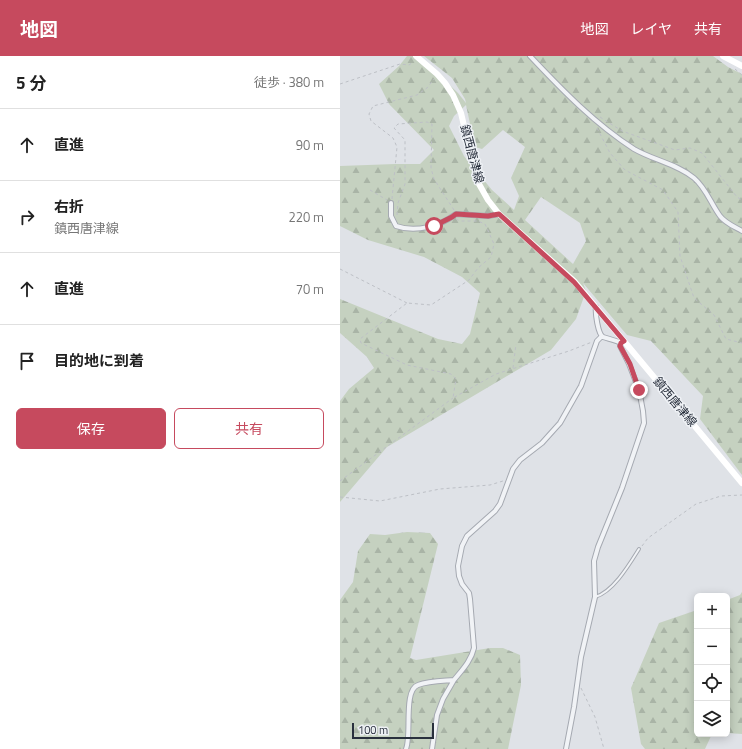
<!DOCTYPE html>
<html lang="ja">
<head>
<meta charset="utf-8">
<style>
	body { margin:0; font-family:"Titillium Web","Noto Sans JP",sans-serif; background:#f6f6f6; color:#222 }
	.controls { position:absolute; right:12px; bottom:12px; display:grid; overflow:hidden; border-radius:6px; box-shadow:0 2px 10px #0003 }
	.controls button { width:36px; height:36px; display:grid; place-items:center; padding:0; border:0; border-bottom:1px solid #e0e0e0; background:#fff; color:#222; font:20px sans-serif }
	.scale { position:absolute; left:12px; bottom:10px; width:82px; box-sizing:border-box; padding-left:4px; border:2px solid #29303d; border-top:0; font-size:11px; line-height:14px; white-space:nowrap; color:#29303d; -webkit-text-stroke:3px #eef1f5; paint-order:stroke }
	.stop { position:absolute; width:12px; height:12px; margin:-9px; border:3px solid #c64a5e; border-radius:50%; background:#fff }
	.stop.end { background:#c64a5e; border-color:#fff; box-shadow:0 1px 4px #0008 }
	.list { margin:0; padding:0; list-style:none }
	h2 { display:flex; justify-content:space-between; align-items:center; height:52px; margin:0; padding:0 16px; font-size:17px }
	h2 small { font-size:13px; font-weight:400; color:#767676 }
	.list li { display:grid; grid-template-columns:26px 1fr auto; gap:12px; align-items:center; box-sizing:border-box; height:72px; padding:0 16px; border-top:1px solid #e0e0e0 }
	.list b { display:block; font-size:15px; white-space:nowrap }
	.list p { margin:0; font-size:13px; white-space:nowrap; color:#767676 }
	.list em { font-size:13px; font-style:normal; color:#767676 }
	.actions { display:flex; gap:8px; padding:12px 16px }
	.actions a { flex:1; padding:9px 0; border:1px solid #c64a5e; border-radius:6px; text-align:center; font-size:14px; color:#c64a5e }
	.actions .main { background:#c64a5e; color:#fff }
	.icon { flex:none; width:22px; height:22px; fill:none; stroke:currentColor; stroke-width:2; stroke-linecap:round; stroke-linejoin:round }
	.map { position:relative; flex:none; width:402px; height:693px; overflow:hidden }
	header { display:flex; align-items:center; gap:24px; box-sizing:border-box; height:56px; padding:0 20px; background:#c64a5e; color:#fff }
	header strong { font-size:19px }
	nav { display:flex; gap:22px; margin-inline-start:auto; font-size:14px }
	main { display:flex }
	aside { flex:1; background:#fff }
	.map>svg:first-child { display:block }
	.forest { fill:url(#forest-firs); fill-rule:evenodd }
	.lines { fill:none; stroke-linecap:round; stroke-linejoin:round }
	.service-casing { stroke:#a5a9b1; stroke-width:4 }
	.minor-casing { stroke:#a5a9b1; stroke-width:6 }
	.path { stroke:#bdc0c6; stroke-width:1; stroke-dasharray:3 3; stroke-linecap:butt }
	.service { stroke:#f1f3f6; stroke-width:2 }
	.minor { stroke:#f1f3f6; stroke-width:4 }
	.secondary { stroke:#fff; stroke-width:6 }
	.route { stroke:#c64a5e; stroke-width:5 }
	.labels { text-anchor:middle; stroke-width:3; stroke-linejoin:round; paint-order:stroke }
	.street-label { font-size:12px; fill:#29303d; stroke:#eef1f5 }
</style>
</head>
<body>
<header>
<strong>地図</strong>
<nav><a>地図</a><a>レイヤ</a><a>共有</a></nav>
</header>
<main>
<aside>
<h2>5 分<small>徒歩 · 380 m</small></h2>
<ul class="list">
<li><svg class="icon" aria-label="ahead" viewBox="0 0 24 24"><path d="M12 20V5M6 11l6-6 6 6"/></svg><div><b>直進</b></div><em>90 m</em></li>
<li><svg class="icon" aria-label="right" viewBox="0 0 24 24"><path d="M7 20v-9h11M14 6l5 5-5 5"/></svg><div><b>右折</b><p>鎮西唐津線</p></div><em>220 m</em></li>
<li><svg class="icon" aria-label="ahead" viewBox="0 0 24 24"><path d="M12 20V5M6 11l6-6 6 6"/></svg><div><b>直進</b></div><em>70 m</em></li>
<li><svg class="icon" aria-label="arrive" viewBox="0 0 24 24"><path d="M6 21V4h12l-3 4 3 4H6"/></svg><div><b>目的地に到着</b></div></li>
</ul>
<div class="actions"><a class="main">保存</a><a>共有</a></div>
</aside>
<div class="map">
<svg width="402" height="693" viewBox="0 0 402 693">
	<defs>
		<pattern id="forest-firs" width="22" height="20" patternUnits="userSpaceOnUse"><rect width="22" height="20" fill="#c5d1c0"/><path d="M5 1l3.5 6h-7zM16 11l3.5 6h-7z" fill="#a9b4a6"/></pattern>
	</defs>
	<rect width="100%" height="100%" fill="#dfe2e7"/>
	<path class="forest" d="M67,0H79L118,37L126,47L125,43L112,22L84,0H373L388,11L402,18V419L360,363L363,340L311,285L287,279L243,227L246,235L236,263L211,294L47,391L0,446V345L9,333L34,312L27,301L0,277V243L98,283L122,288L130,278L140,237L122,221L84,201L28,184L0,170V110L55,108H80L94,94L49,48L39,28L59,10ZM126,49L135,91L142,93L163,74L185,91L171,122L179,140L174,154L152,134L124,100L109,70L114,60ZM201,141L240,167L246,185L233,208L185,164Z
		M67,476L90,477L98,488L70,602L76,604L150,592H163L180,599L181,629L168,693H0V544L13,526L18,495L30,478L45,479Z
		M402,536V678L387,677V544L400,539Z
		M357,554V678H372L365,693H305L301,688L291,632L319,567Z"/>
	<g class="lines">
		<g class="service-casing">
			<path id="service" d="M255,541C273,536 289,509 299,493"/>
		</g>
		<g class="minor-casing">
			<path id="minor" d="M190,0C222,34 255,68 294,93C313,104 337,108 354,122C366,132 371,148 380,160C385,167 395,171 402,175
				M51,147V160L56,170C76,177 100,170 116,158L148,160L159,158
				M256,251C255,257 258,278 263,281C269,283 275,284 281,287L282,286
				M66,693C72,679 63,634 78,629C89,625 103,625 114,624C122,614 131,605 134,592L130,543L129,537L122,528L119,520L118,510L122,490L127,480L155,455L160,448L173,413L180,404L202,387L220,367L241,330L257,285L262,280
				M92,693L97,659L103,643L114,624
				M226,693L234,651L241,601L255,541L254,505L258,491L282,432L304,367L303,355L299,334L289,308L280,290L281,287"/>
		</g>
		<path class="path" d="M395,13L402,19
			M0,28L60,8L69,9L73,6
			M260,61L282,75L335,94L350,92L362,97L397,141L402,144
			M257,72L270,97L285,114L323,134L338,156L340,200L354,242L374,259L386,283L402,287
			M30,134L47,144
			M52,143L57,91L53,82L31,65L29,58L33,50L77,39L87,32L94,23
			M57,159L58,147L65,128V84L54,72L58,68L87,66L92,68L91,112L94,123L114,154
			M116,163L120,165H138L145,168L154,188L151,201L138,212L129,224L91,249L67,247L20,283L21,287L67,309L111,318L116,323L113,342L156,318L229,295L252,286
			M0,213L67,247
			M173,312L176,288
			M0,425L113,342
			M0,441L40,445L100,433L150,429L163,425
			M302,490L308,482L356,448L381,440L402,439
			M241,632L255,661L264,693"/>
		<use href="#service" class="service"/>
		<use href="#minor" class="minor"/>
		<path class="secondary" d="M76,0L97,18L105,27L113,39L121,57L133,108L139,128L148,144L159,158L234,225L402,427
			M383,0L402,10"/>
	</g>
	<g class="lines">
		<path class="route" d="M94,170L112,161L116,158L148,160L159,158L234,226L284,285L281,287L280,290L290,308L299,334"/>
	</g>
	<g class="labels">
		<g class="street-label">
			<text transform="translate(132 98) rotate(75)" y="4">鎮西唐津線</text>
			<text transform="translate(335 346) rotate(50)" y="4">鎮西唐津線</text>
		</g>
	</g>
</svg>
<div class="controls">
<button>+</button>
<button>−</button>
<button><svg class="icon" aria-label="locate" viewBox="0 0 24 24"><circle cx="12" cy="12" r="6"/><path d="M12 2v4M12 18v4M2 12h4M18 12h4"/></svg></button>
<button><svg class="icon" aria-label="layers" viewBox="0 0 24 24"><path d="M12 4l9 5-9 5-9-5zM3 14l9 5 9-5"/></svg></button>
</div>
<div class="scale">100 m</div>
<div class="stop" style="left:94px;top:170px"></div>
<div class="stop end" style="left:299px;top:334px"></div>
</div>
</main>
</body>
</html>
